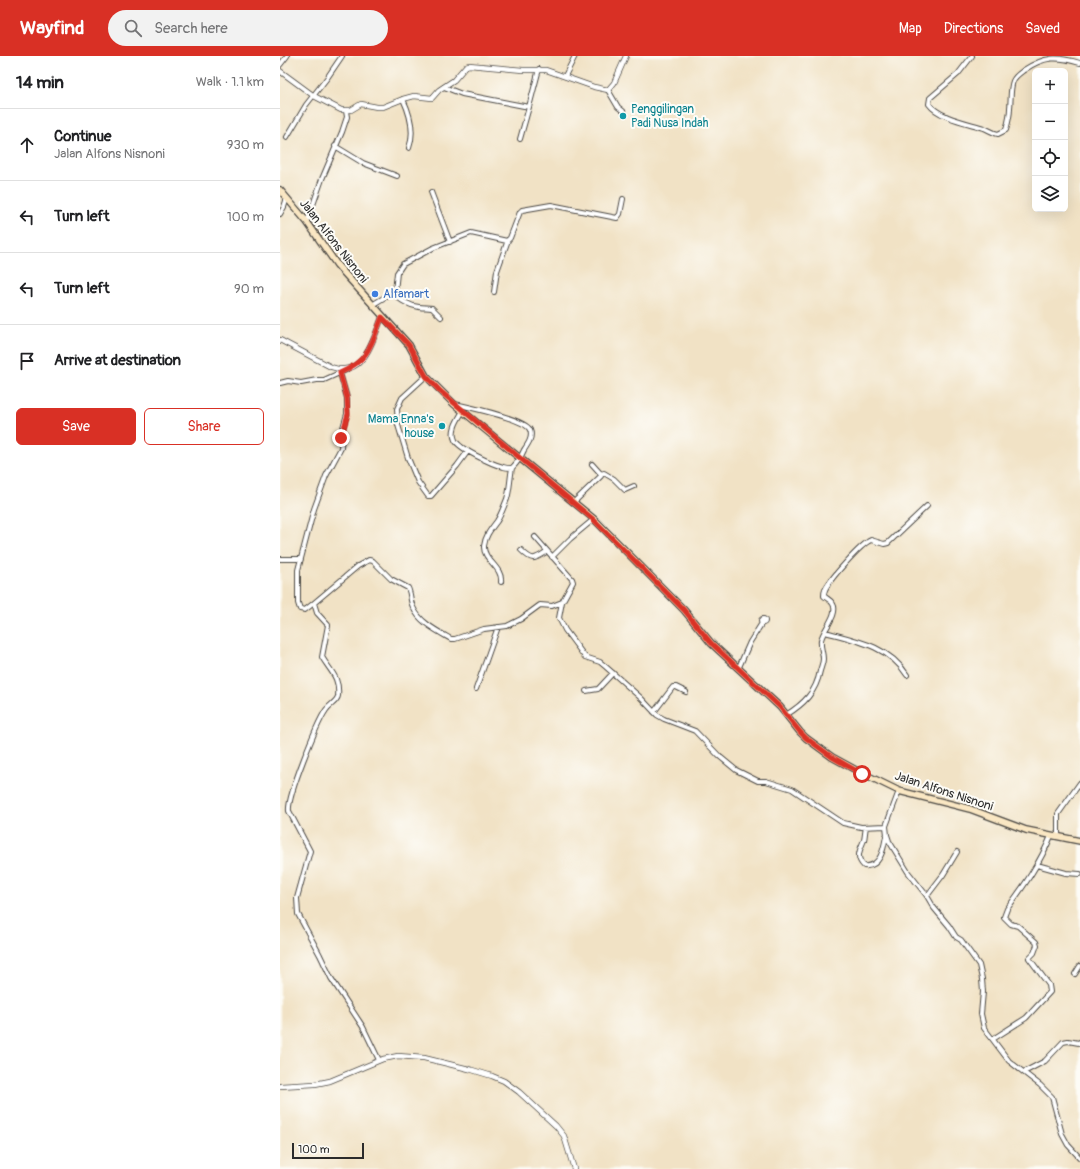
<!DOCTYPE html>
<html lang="en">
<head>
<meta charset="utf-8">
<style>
	body { margin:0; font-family:Pangolin,sans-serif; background:#f2f2f2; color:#202124 }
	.controls { position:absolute; right:12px; top:12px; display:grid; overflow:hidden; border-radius:6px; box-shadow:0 4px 16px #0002 }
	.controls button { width:36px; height:36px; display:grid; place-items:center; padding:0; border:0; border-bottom:1px solid #e0e0e0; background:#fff; color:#202124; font:20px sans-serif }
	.scale { position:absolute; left:12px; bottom:10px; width:72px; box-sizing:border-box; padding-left:4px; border:2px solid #2b2b2b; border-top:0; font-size:11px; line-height:14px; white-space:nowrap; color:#2b2b2b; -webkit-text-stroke:3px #fdfcf7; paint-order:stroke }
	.stop { position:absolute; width:12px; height:12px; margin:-9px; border:3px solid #d93025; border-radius:50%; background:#fff }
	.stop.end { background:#d93025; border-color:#fff; box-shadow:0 1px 4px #0008 }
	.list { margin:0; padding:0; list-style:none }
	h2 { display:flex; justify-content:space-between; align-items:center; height:52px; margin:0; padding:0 16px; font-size:17px }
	h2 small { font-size:13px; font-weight:400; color:#757577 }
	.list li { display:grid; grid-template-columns:26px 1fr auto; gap:12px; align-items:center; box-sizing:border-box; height:72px; padding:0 16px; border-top:1px solid #e0e0e0 }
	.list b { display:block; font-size:15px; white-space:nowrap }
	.list p { margin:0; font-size:13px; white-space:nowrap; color:#757577 }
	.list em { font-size:13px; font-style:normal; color:#757577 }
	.actions { display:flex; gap:8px; padding:12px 16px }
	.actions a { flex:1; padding:9px 0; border:1px solid #d93025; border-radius:6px; text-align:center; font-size:14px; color:#d93025 }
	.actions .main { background:#d93025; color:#fff }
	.icon { flex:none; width:22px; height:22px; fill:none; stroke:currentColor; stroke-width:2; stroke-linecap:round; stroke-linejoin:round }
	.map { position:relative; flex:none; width:800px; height:1113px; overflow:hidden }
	header { display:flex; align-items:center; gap:24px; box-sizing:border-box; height:56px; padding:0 20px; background:#d93025; color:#fff }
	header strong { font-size:19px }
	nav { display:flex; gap:22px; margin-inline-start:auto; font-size:14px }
	.search { width:280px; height:36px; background:#f2f2f2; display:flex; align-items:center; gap:10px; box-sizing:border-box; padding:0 14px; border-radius:22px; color:#757577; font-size:15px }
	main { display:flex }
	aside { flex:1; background:#fff }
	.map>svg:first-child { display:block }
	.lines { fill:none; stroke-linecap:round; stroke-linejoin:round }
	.minor-casing { stroke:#494642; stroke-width:6 }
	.tertiary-casing { stroke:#494642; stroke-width:6 }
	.secondary-casing { stroke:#494642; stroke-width:8 }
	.minor { stroke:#fff; stroke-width:4 }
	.tertiary { stroke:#fff; stroke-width:4.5 }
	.secondary { stroke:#fae7c3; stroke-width:5.5 }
	.route { stroke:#d93025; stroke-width:5 }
	.culture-dot { fill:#0f9aa8; stroke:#fdfcf7; stroke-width:1.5 }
	.shop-dot { fill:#3f7fe0; stroke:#fdfcf7; stroke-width:1.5 }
	.labels { text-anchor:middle; stroke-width:4; stroke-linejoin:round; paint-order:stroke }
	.culture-label { font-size:12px; fill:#0d838f; stroke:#fdfcf7; text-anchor:start }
	.street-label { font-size:12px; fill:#2b2b2b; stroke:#fdfcf7 }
	.shop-label { font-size:12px; fill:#366cbe; stroke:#fdfcf7; text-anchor:start }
</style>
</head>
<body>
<header>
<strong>Wayfind</strong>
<div class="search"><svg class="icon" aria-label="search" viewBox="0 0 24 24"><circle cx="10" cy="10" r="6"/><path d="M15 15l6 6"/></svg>Search here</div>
<nav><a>Map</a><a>Directions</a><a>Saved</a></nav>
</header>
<main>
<aside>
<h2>14 min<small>Walk · 1.1 km</small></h2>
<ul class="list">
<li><svg class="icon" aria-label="ahead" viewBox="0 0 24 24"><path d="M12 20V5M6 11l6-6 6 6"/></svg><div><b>Continue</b><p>Jalan Alfons Nisnoni</p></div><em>930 m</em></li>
<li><svg class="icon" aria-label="left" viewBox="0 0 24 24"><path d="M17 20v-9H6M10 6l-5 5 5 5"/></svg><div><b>Turn left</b></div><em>100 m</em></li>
<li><svg class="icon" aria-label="left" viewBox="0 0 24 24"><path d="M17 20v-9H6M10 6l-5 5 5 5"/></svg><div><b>Turn left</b></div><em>90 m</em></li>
<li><svg class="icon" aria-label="arrive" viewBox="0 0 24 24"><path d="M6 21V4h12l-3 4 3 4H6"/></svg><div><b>Arrive at destination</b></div></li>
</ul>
<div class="actions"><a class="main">Save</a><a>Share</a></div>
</aside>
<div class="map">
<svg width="800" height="1113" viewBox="0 0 800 1113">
	<rect width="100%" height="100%" fill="#fdfcf7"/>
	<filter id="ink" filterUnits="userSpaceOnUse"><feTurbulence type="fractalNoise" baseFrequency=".025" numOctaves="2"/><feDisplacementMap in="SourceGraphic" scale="8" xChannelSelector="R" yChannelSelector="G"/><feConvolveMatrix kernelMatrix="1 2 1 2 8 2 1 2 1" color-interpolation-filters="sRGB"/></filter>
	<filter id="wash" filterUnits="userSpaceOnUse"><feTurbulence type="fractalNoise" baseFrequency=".012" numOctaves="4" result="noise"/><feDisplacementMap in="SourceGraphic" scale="16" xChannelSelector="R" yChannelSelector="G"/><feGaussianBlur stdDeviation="0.9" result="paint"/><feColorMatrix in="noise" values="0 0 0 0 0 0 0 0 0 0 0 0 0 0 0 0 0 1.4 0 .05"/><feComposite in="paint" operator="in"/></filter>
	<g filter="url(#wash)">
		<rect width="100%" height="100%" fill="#f1e2c5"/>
	</g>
	<g filter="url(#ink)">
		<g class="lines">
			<g class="minor-casing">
				<path id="minor" d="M692,0L678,18L650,42L649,48C659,62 689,67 704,72C709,74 713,77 718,78L726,74C728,67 730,60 730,52C731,44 730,33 733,25C735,20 740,17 744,14C765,0 777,0 800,7
					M0,9L7,0
					M285,20L295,0
					M164,31L182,38L249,51L259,13
					M328,34L338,51L343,55
					M123,43C130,58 135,76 129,92
					M7,81L26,49L47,22L62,0
					M240,83L249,51
					M55,90L83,107L117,120
					M151,136L170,186
					M0,158L4,151L7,142
					M27,166L42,123L62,76L67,61L66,55
					M214,236L217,215L228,184
					M114,237C119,244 130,250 139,251C144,252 148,251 152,252L161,261
					M92,249L115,235L117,217L123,208L153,192L191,177L227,185L230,182L240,156L242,154L271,149L337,162L340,158L343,143
					M146,320L122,342L117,353L118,369L128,402L138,426L148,440H151L177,410L188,395
					M0,327L8,325L21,327L37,324H44L66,314
					M175,348C188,351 246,363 250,374C253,381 248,388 244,394C241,401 237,407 232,412C229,412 226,412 223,411C212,408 179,393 175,384C170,374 179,362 183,355
					M321,418L324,417L334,423L345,434L354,430
					M294,446L321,420V418L312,408
					M255,481L292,523L293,526L282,546L279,562L285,574L305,601L320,606L326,611L361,642L377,659L384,663L415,675L439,700L456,714L478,725H486L512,733L563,767L581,771L606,770
					M241,494C252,505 254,504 266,496
					M272,501L290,483L314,463
					M0,503H21
					M221,526C223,511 203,504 204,490C205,480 211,473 217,465C221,459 224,450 227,443C230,433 230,422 232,412
					M34,547L25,554L20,553L18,547V514L34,453L46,420L61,392L62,375L67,358V342L60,317
					M481 565a2 2 0 1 1 4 0a2 2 0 1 1-4 0Z
					M545,576C575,584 609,590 627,619
					M459,611L470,586L482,567
					M196,633L218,571
					M306,635L318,633L333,617
					M374,656L393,631H396L406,636
					M506,659C524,648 536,636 540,615C541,611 543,607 543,603C543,596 540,591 541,584C543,574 559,558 553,548C551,544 547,543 544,540C544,537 544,536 545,534C549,524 581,488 591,484L604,488L608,487L647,450
					M619,735L606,770L607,779L609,785L628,816L647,840L654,852L669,870L676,881L681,884L699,909L702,923L703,936L701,958L704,972L729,1005L760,1029L772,1041L782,1078L788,1089L800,1102
					M586,771C585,775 585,780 584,784C580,794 575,801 584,810C601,812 604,791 606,780
					M778,781V758L800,727
					M757,809L786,817L800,818
					M647,840L663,819L677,796
					M795,918L800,910
					M713,983L746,962L770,936L769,929L749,902L754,897L757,889L756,886L738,870L731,868L724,861L727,853C744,830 760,807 771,780
					M99,1004L83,971L51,922L40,899L18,858L17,842L30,795L9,755C7,741 37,667 46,654C50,648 57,646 58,640C60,621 50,615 42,601L48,569L37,557L34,547L78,510L89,504L93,505L111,523L128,532C131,538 130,545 133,551C139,566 157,575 171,583H175L204,573L227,570L241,563L260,549L272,550L282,546
					M744,1016L765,1005L783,986L788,985L799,987L800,986"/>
			</g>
			<g class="tertiary-casing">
				<path id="tertiary" d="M0,15L34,40L61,54H71L81,48L97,51H103L123,43L134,40L152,42L159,34L174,24L186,10L189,9L243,14H266L314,31L328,34L334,27L346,0
					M0,284L51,311C84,323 93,284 102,261
					M0,1030L35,1028L50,1025L103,1003L118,1000L144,1002L189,1013L212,1020L224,1025L239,1036L276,1070L284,1080L294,1113"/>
			</g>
			<g class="secondary-casing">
				<path id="secondary" d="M0,134L27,166L57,209L129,289L146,320L174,348L314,463L404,554L431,587L500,651L520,676L526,682L552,701L574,713L619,735L690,753L746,774L800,785"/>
			</g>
			<use href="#minor" class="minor"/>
			<use href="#tertiary" class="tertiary"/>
			<use href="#secondary" class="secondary"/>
		</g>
	</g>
	<g class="lines" filter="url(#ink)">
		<path class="route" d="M61,382L68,358L67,342L60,317C90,303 91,289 102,261L129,289L146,320L160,335L314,464L404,554L431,587L500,651L520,676L526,682L552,701L582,718"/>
	</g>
	<g class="culture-dot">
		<circle cx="343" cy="60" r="4"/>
		<circle cx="162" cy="370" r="4"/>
	</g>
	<circle class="shop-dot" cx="95" cy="238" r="4"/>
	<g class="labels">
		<g class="culture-label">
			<text x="351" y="57">Penggilingan<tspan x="351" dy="14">Padi Nusa Indah</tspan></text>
			<text x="154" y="367" text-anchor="end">Mama Enna's<tspan x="154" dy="14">house</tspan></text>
		</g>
		<g class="street-label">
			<text transform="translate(54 185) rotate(52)" y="4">Jalan Alfons Nisnoni</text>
			<text transform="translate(664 735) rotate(18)" y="4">Jalan Alfons Nisnoni</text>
		</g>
		<g class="shop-label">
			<text x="103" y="242">Alfamart</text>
		</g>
	</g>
</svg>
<div class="controls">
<button>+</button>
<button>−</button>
<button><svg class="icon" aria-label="locate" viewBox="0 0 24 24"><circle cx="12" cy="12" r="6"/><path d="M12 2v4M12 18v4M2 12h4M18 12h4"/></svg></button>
<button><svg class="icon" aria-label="layers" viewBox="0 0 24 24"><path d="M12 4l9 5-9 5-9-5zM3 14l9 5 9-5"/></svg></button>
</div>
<div class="scale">100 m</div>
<div class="stop" style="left:582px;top:718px"></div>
<div class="stop end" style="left:61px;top:382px"></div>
</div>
</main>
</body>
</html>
